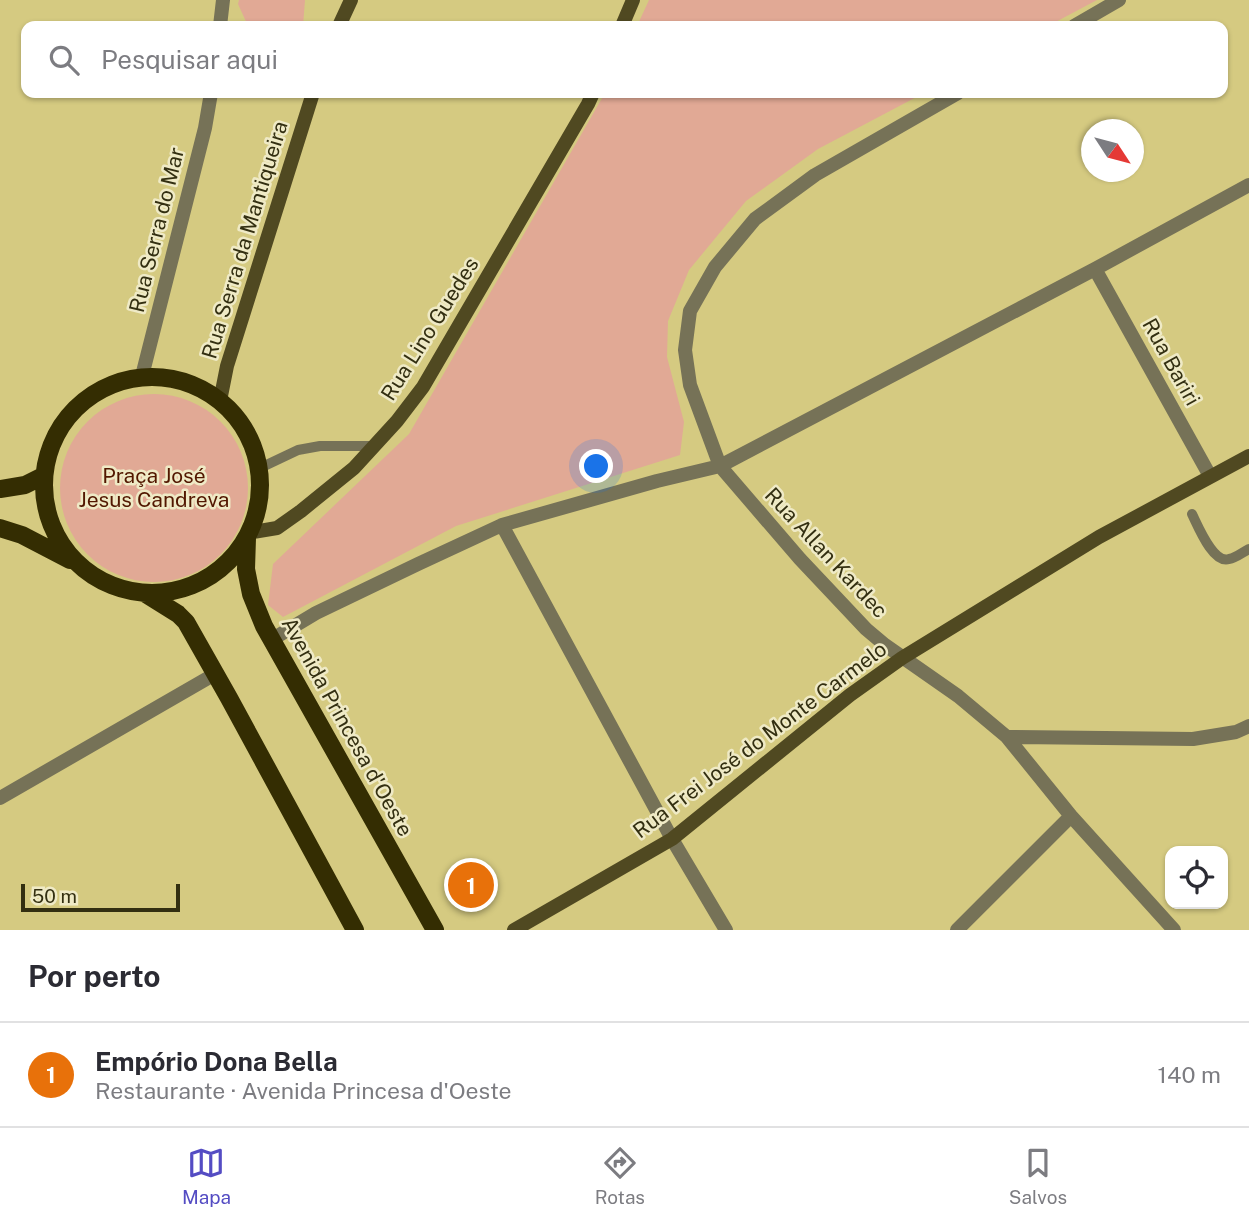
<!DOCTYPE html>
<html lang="pt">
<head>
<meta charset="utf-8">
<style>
	body { margin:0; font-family:"Public Sans",sans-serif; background:#f2f2f3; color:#2b2b33 }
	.controls { position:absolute; right:21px; bottom:21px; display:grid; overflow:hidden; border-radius:14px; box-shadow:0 2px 5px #0004 }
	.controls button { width:63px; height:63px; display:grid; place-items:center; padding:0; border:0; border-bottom:2px solid #e1e1e2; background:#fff; color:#2b2b33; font:35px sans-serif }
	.compass { position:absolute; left:1081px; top:119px; width:63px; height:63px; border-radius:50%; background:#fff; box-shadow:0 2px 5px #0004; rotate:126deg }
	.scale { position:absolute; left:21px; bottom:18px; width:159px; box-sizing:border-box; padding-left:7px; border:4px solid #332f11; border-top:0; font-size:19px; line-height:24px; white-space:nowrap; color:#332f11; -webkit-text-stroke:5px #efeac6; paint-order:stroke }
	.you { position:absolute; left:597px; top:467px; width:24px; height:24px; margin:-18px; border:5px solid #fff; border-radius:50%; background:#1a73e8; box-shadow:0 0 0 10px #1a73e833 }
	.badge { display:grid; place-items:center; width:46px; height:46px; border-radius:50%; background:#544cc3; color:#fff; font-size:23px; font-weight:700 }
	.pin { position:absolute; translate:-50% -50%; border:4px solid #fff; box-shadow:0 2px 7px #0006 }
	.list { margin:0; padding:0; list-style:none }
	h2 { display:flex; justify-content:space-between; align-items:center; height:91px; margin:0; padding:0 28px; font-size:30px }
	h2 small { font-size:23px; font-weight:400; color:#7c7c81 }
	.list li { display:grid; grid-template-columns:46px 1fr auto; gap:21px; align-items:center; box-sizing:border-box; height:105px; padding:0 28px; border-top:2px solid #e1e1e2 }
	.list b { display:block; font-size:26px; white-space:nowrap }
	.list p { margin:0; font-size:23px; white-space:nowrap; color:#7c7c81 }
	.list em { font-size:23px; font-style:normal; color:#7c7c81 }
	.icon { flex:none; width:38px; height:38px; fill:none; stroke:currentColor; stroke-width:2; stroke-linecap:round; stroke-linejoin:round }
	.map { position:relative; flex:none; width:1249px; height:930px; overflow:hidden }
	.search { position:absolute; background:#fff; box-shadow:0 2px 5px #0004; left:21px; right:21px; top:21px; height:77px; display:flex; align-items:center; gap:18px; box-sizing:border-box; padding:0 24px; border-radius:14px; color:#7c7c81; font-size:26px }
	.sheet { height:196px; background:#fff }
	nav { display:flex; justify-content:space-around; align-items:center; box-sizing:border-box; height:98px; border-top:2px solid #e1e1e2; background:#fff; font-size:19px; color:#7c7c81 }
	nav a { display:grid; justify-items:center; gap:4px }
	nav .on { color:#544cc3 }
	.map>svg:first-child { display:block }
	.green { fill:#e1a995 }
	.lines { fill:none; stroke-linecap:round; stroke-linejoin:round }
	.lane { stroke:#767257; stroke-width:10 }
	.street { stroke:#767257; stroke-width:14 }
	.secondary { stroke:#504921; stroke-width:14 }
	.primary { stroke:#342d02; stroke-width:18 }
	.labels { text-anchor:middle; stroke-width:5; stroke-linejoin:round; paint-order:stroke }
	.street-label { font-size:21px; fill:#332f11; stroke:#efeac6 }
	.park-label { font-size:21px; fill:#521700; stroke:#efeac6 }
</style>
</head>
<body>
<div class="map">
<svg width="1249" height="930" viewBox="0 0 1249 930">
	<rect width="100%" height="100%" fill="#d5ca81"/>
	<path class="green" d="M239,0H305L303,26H248L238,4Z
		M649,0H1097L1048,26H637Z
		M605,93H924L818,149L746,201L689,270L668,321L667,357L684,422L680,455L456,526L283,617L268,605L273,564L409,434Z
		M60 488a94 94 0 1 1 188 0a94 94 0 1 1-188 0Z"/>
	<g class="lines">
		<path class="lane" d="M260,468L298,450L320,446H373
			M1192,514C1198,526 1213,564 1229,559C1236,558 1243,552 1249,549"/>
		<path class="street" d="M220,26L223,0
			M1074,26L1119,0
			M958,93L815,175L755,219L715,267L690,311L685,350L690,385L720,466L800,559L866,629L885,645L958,696L1007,737L1071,816L1174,930
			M1095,269L1210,476
			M142,376L205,128L211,93
			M502,525L672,839L726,930
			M271,640L316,613L418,564L502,525L657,481L720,466L1095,269L1249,185
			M1007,737L1193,739L1236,732L1249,726
			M0,798L215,674
			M957,930L1071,816"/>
		<path class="secondary" d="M339,26L351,0
			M622,26L633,0
			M220,401L227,366L313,93
			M248,533L277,528L301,511L354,468L397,421L423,387L588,104L593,93
			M514,930L672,839L850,695L902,658L1099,537L1249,456"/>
		<path class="primary" d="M44 485a108 108 0 1 1 216 0a108 108 0 1 1-216 0Z
			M0,489L25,485L43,476
			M0,528L22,535L70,560
			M247,538L246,569L251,594L264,626L435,930
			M146,594L178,614L186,622L229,698L355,930"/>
	</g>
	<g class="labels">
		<g class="street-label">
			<text transform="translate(157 230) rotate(-76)" y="7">Rua Serra do Mar</text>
			<text transform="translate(245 240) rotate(-73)" y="7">Rua Serra da Mantiqueira</text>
			<text transform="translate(430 329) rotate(-58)" y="7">Rua Lino Guedes</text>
			<text transform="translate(1171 362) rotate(61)" y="7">Rua Bariri</text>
			<text transform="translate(826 553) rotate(47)" y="7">Rua Allan Kardec</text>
			<text transform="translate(347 727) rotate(61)" y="7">Avenida Princesa d'Oeste</text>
			<text transform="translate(760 740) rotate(-37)" y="7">Rua Frei José do Monte Carmelo</text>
		</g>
		<g class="park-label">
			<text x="154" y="483">Praça José<tspan x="154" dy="24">Jesus Candreva</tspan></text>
		</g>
	</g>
</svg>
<div class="controls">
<button><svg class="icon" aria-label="locate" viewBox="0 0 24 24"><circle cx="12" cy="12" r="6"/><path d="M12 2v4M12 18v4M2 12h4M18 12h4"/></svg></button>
</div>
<svg class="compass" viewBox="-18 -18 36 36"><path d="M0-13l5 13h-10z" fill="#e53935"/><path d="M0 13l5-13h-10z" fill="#7c7c81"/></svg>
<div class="scale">50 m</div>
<div class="you"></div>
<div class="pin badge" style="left:471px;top:885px;background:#e8710a">1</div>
<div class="search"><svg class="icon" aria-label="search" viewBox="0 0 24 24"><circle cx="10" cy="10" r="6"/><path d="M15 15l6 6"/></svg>Pesquisar aqui</div>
</div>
<section class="sheet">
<h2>Por perto<small></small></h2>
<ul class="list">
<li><span class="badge" style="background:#e8710a">1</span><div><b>Empório Dona Bella</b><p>Restaurante · Avenida Princesa d'Oeste</p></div><em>140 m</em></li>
</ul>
</section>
<nav>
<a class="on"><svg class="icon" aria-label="map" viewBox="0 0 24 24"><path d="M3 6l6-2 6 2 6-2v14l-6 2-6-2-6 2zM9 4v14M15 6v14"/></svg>Mapa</a>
<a><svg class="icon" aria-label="directions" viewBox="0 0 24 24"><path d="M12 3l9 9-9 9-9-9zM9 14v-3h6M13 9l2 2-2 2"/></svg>Rotas</a>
<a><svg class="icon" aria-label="saved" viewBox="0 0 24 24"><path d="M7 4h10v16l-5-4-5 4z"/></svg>Salvos</a>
</nav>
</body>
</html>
